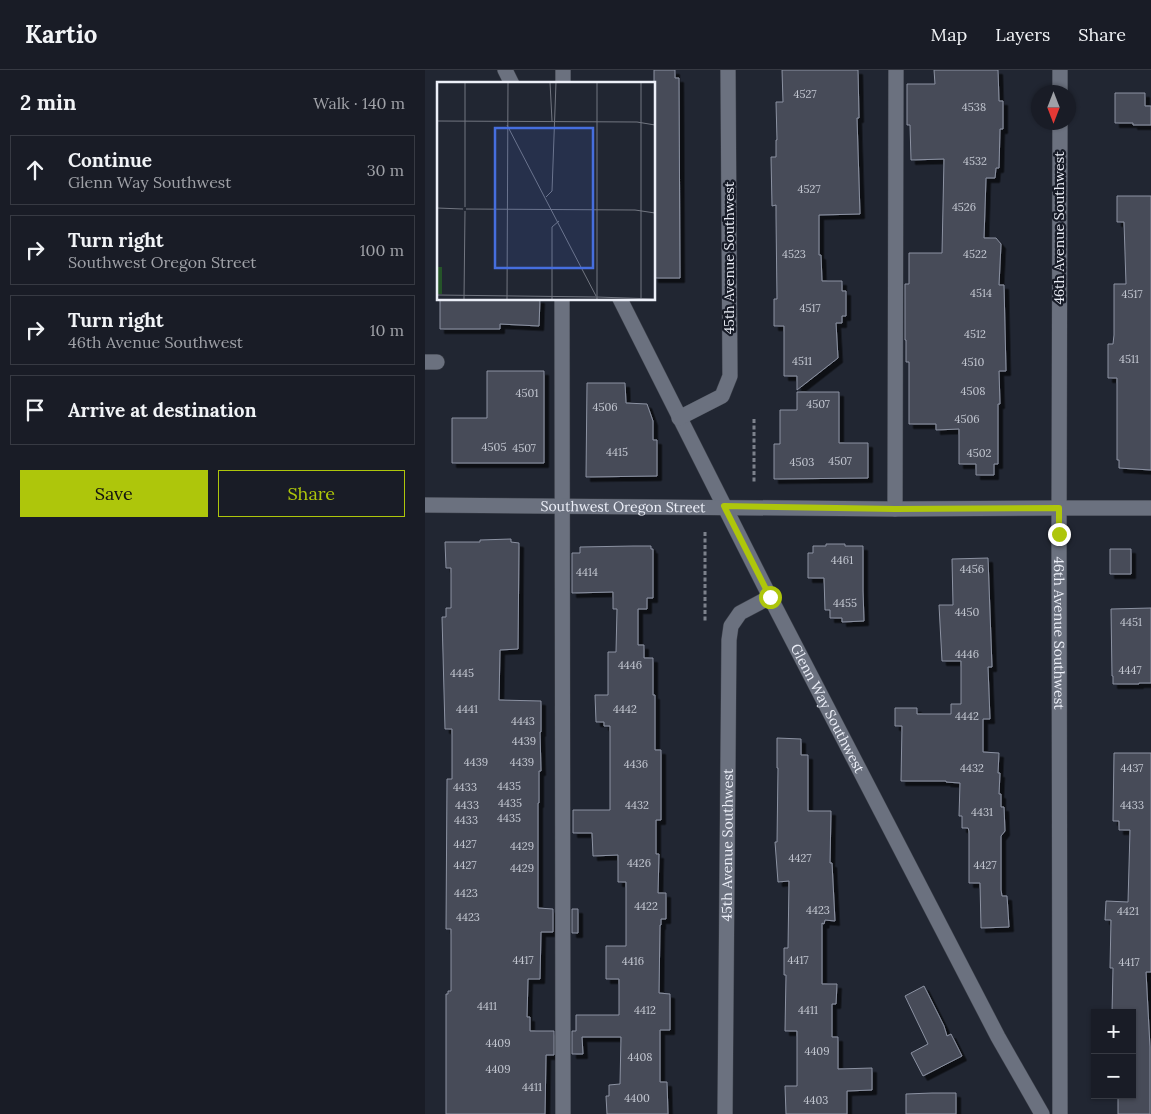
<!DOCTYPE html>
<html lang="en">
<head>
<meta charset="utf-8">
<style>
	body { margin:0; font-family:Lora,serif; background:#262932; color:#f1f3f6 }
	.controls { position:absolute; right:15px; bottom:15px; display:grid; overflow:hidden; border-radius:0px; box-shadow:0 1px 4px #0004 }
	.controls button { width:45px; height:45px; display:grid; place-items:center; padding:0; border:0; border-bottom:1px solid #373a43; background:#191c26; color:#f1f3f6; font:25px sans-serif }
	.compass { position:absolute; left:606px; top:15px; width:45px; height:45px; border-radius:50%; background:#191c26; box-shadow:0 1px 4px #0004; rotate:180deg }
	.stop { position:absolute; width:15px; height:15px; margin:-11px; border:4px solid #aec60b; border-radius:50%; background:#fff }
	.stop.end { background:#aec60b; border-color:#fff; box-shadow:0 1px 5px #0008 }
	.list { margin:0; padding:0; list-style:none }
	h2 { display:flex; justify-content:space-between; align-items:center; height:65px; margin:0; padding:0 20px; font-size:21px }
	h2 small { font-size:16px; font-weight:400; color:#9fa1a7 }
	.list li { display:grid; grid-template-columns:32px 1fr auto; gap:15px; align-items:center; box-sizing:border-box; height:70px; margin:0 10px 10px; padding:0 10px; border:1px solid #373a43; border-radius:0px }
	.list b { display:block; font-size:19px; white-space:nowrap }
	.list p { margin:0; font-size:16px; white-space:nowrap; color:#9fa1a7 }
	.list em { font-size:16px; font-style:normal; color:#9fa1a7 }
	.actions { display:flex; gap:10px; padding:15px 20px }
	.actions a { flex:1; padding:11px 0; border:1px solid #aec60b; border-radius:0px; text-align:center; font-size:18px; color:#aec60b }
	.actions .main { background:#aec60b; color:#111 }
	.icon { flex:none; width:28px; height:28px; fill:none; stroke:currentColor; stroke-width:2; stroke-linecap:round; stroke-linejoin:round }
	.map { position:relative; flex:none; width:726px; height:1044px; overflow:hidden }
	header { display:flex; align-items:center; gap:30px; box-sizing:border-box; height:70px; padding:0 25px; background:#191c26; border-bottom:1px solid #373a43 }
	header strong { font-size:24px }
	nav { display:flex; gap:28px; margin-inline-start:auto; font-size:18px }
	main { display:flex }
	aside { flex:1; background:#191c26 }
	.map>svg:first-child { display:block }
	.building { fill:#464b59; stroke:#8c92a2; filter:url(#shadow) }
	.lines { fill:none; stroke-linecap:round; stroke-linejoin:round }
	.minor-casing { stroke:#3c404a; stroke-width:16 }
	.path { stroke:#7d818c; stroke-width:3; stroke-dasharray:4 2.5; stroke-linecap:butt }
	.minor { stroke:#6b717f; stroke-width:15 }
	.route { stroke:#aec60b; stroke-width:6 }
	.labels { text-anchor:middle; stroke-width:4.5; stroke-linejoin:round; paint-order:stroke }
	.number-label { font-size:11px; fill:#c2c6d0 }
	.street-label { font-size:14px; fill:#eceff8; stroke:#181c28 }
	.inset-road { fill:none; stroke:#727681; stroke-width:1 }
	.view { fill:#466ede; fill-opacity:0.15; stroke:#466ede; stroke-width:2.5 }
	.inset-edge { fill:none; stroke:#eceff8; stroke-width:2.5 }
</style>
</head>
<body>
<header>
<strong>Kartio</strong>
<nav><a>Map</a><a>Layers</a><a>Share</a></nav>
</header>
<main>
<aside>
<h2>2 min<small>Walk · 140 m</small></h2>
<ul class="list">
<li><svg class="icon" aria-label="ahead" viewBox="0 0 24 24"><path d="M12 20V5M6 11l6-6 6 6"/></svg><div><b>Continue</b><p>Glenn Way Southwest</p></div><em>30 m</em></li>
<li><svg class="icon" aria-label="right" viewBox="0 0 24 24"><path d="M7 20v-9h11M14 6l5 5-5 5"/></svg><div><b>Turn right</b><p>Southwest Oregon Street</p></div><em>100 m</em></li>
<li><svg class="icon" aria-label="right" viewBox="0 0 24 24"><path d="M7 20v-9h11M14 6l5 5-5 5"/></svg><div><b>Turn right</b><p>46th Avenue Southwest</p></div><em>10 m</em></li>
<li><svg class="icon" aria-label="arrive" viewBox="0 0 24 24"><path d="M6 21V4h12l-3 4 3 4H6"/></svg><div><b>Arrive at destination</b></div></li>
</ul>
<div class="actions"><a class="main">Save</a><a>Share</a></div>
</aside>
<div class="map">
<svg width="726" height="1044" viewBox="0 0 726 1044">
	<defs>
		<filter id="shadow"><feDropShadow dx="4.5" dy="4.5" stdDeviation="0" flood-color="#0009"/></filter>
	</defs>
	<rect width="100%" height="100%" fill="#212632"/>
	<path class="building" d="M229,0H250V8H254L255,208H229Z
		M357,0H433L434,48H432L435,144L394,145V185H396L397,211H417V221H421V246H417V253H411L413,288L372,320V306H359V256H349V229H352L351,146V135L347,136L346,87H351V70H352L351,32H358Z
		M509,0H573L574,31H578V59H575L574,98H571L570,108H561L559,168H571L576,174L574,215H579L581,301H574L575,334H573V394H569V405H551V394H534V359L511,360V354H484V292H481V270H480V214H484V183H517L519,89L486,90L485,55H482V14H510Z
		M690,23H720V36H726V55H708V53H690Z
		M692,126H726V400L694,398V390H692V308H683V274H688L689,265V214H701L699,152H692Z
		M15,229H115L114,256L75,254V259H15Z
		M62,301H119V393H27V348H62Z
		M162,313H200L201,333L222,334L228,351V370H232V406L161,407Z
		M372,322H414V373H443V408L349,409V374H355V340H372Z
		M86,469V472L94,473L93,579L75,580L74,630L116,631V662H115L116,701H114V733H113V838L128,839V862H116L115,909H103L102,947H105V961H129V985H121L120,1044H21V924H23V921H26V859H21L22,709H27V659H20L17,547H21V538H26V498H21L20,472H55V470Z
		M401,474H420V476H438V521L439,551L417,552V548H405V540H400L399,508H383V483H388V476H401Z
		M208,476H226V479H228V528H222V539H213V575H219V588H228V625H230V680H236V750H231V784H234L233,823H241V849H236V855H235L234,923L245,924V960H235V1012H242L243,1044H182L181,1026H184V1015L195,1014L196,967H157L158,984H147V961H151V945H194V909H181V876H201V812H193V785L168,786L167,763H148V740H185V656H179V652H171L170,625H183V582H191L192,539H188V522L147,523V483H155V477Z
		M685,479H706V504H685Z
		M563,488L567,597H563L565,649H558V682L574,683L573,703H575L574,724H576V737H579L580,761L576,766V820L577,826H582L584,857L556,858L555,813H544V761L543,758H537V746H534L535,713L521,712V711H476L477,656H470V638H492V644H526V634H536V591H517L514,535H528L527,489Z
		M726,538V613H714V614H688V606H687L686,539Z
		M352,668L376,669V685H383V741H406L405,793H407L410,851L400,850L399,854L397,853V914H412L411,934H407V967H413V999L447,998V1020L422,1021V1044H361L360,1016H372V961H360L361,905H359V878H363L364,811L353,812L350,772H352L353,698H352Z
		M689,683H726V902H721L725,977V1044H693V1025H707V943H687L688,898H685L686,850H680L681,831L703,832L705,760H694V751H688Z
		M147,839H153V863H147Z
		M499,916L519,956L522,966L526,964L537,986L498,1006L486,983L503,974L480,926Z
		M507,1023H531V1044H481V1024Z"/>
	<g class="lines">
		<g class="minor-casing">
			<g id="minor">
				<path d="M80,0L87,14"/>
				<path d="M138,14V0"/>
				<path d="M635,22V0"/>
				<path id="s1" d="M635,52L634,464L635,1044"/>
				<path d="M137,229L138,1044"/>
				<path id="s2" d="M195,229L345,527L573,967L617,1044"/>
				<path d="M0,292H12"/>
				<path d="M254,348L297,326L305,306L303,0"/>
				<path id="s3" d="M0,435L470,439L634,438H726"/>
				<path d="M470,439L471,0"/>
				<path id="s4" d="M300,1044L304,570L306,556L315,543L345,527"/>
			</g>
		</g>
		<path class="path" d="M329,349V414
			M280,462V551"/>
		<use href="#minor" class="minor"/>
	</g>
	<g class="lines">
		<path class="route" d="M345,527L299,436L470,439L634,438V464"/>
	</g>
	<g class="labels">
		<g class="number-label">
			<text x="380" y="28">4527</text>
			<text x="549" y="41">4538</text>
			<text x="550" y="95">4532</text>
			<text x="384" y="123">4527</text>
			<text x="539" y="141">4526</text>
			<text x="369" y="188">4523</text>
			<text x="550" y="188">4522</text>
			<text x="556" y="227">4514</text>
			<text x="707" y="228">4517</text>
			<text x="385" y="242">4517</text>
			<text x="550" y="268">4512</text>
			<text x="704" y="293">4511</text>
			<text x="377" y="295">4511</text>
			<text x="548" y="296">4510</text>
			<text x="548" y="325">4508</text>
			<text x="102" y="327">4501</text>
			<text x="393" y="338">4507</text>
			<text x="180" y="341">4506</text>
			<text x="542" y="353">4506</text>
			<text x="69" y="381">4505</text>
			<text x="99" y="382">4507</text>
			<text x="192" y="386">4415</text>
			<text x="554" y="387">4502</text>
			<text x="415" y="395">4507</text>
			<text x="377" y="396">4503</text>
			<text x="417" y="494">4461</text>
			<text x="547" y="503">4456</text>
			<text x="162" y="506">4414</text>
			<text x="420" y="537">4455</text>
			<text x="542" y="546">4450</text>
			<text x="706" y="556">4451</text>
			<text x="542" y="588">4446</text>
			<text x="205" y="599">4446</text>
			<text x="705" y="604">4447</text>
			<text x="37" y="607">4445</text>
			<text x="42" y="643">4441</text>
			<text x="200" y="643">4442</text>
			<text x="542" y="650">4442</text>
			<text x="98" y="655">4443</text>
			<text x="99" y="675">4439</text>
			<text x="51" y="696">4439</text>
			<text x="97" y="696">4439</text>
			<text x="211" y="698">4436</text>
			<text x="547" y="702">4432</text>
			<text x="707" y="702">4437</text>
			<text x="84" y="720">4435</text>
			<text x="40" y="721">4433</text>
			<text x="85" y="737">4435</text>
			<text x="42" y="739">4433</text>
			<text x="212" y="739">4432</text>
			<text x="707" y="739">4433</text>
			<text x="557" y="746">4431</text>
			<text x="84" y="752">4435</text>
			<text x="41" y="754">4433</text>
			<text x="40" y="778">4427</text>
			<text x="97" y="780">4429</text>
			<text x="375" y="792">4427</text>
			<text x="214" y="797">4426</text>
			<text x="40" y="799">4427</text>
			<text x="560" y="799">4427</text>
			<text x="97" y="802">4429</text>
			<text x="41" y="827">4423</text>
			<text x="221" y="840">4422</text>
			<text x="393" y="844">4423</text>
			<text x="703" y="845">4421</text>
			<text x="43" y="851">4423</text>
			<text x="98" y="894">4417</text>
			<text x="373" y="894">4417</text>
			<text x="208" y="895">4416</text>
			<text x="704" y="896">4417</text>
			<text x="62" y="940">4411</text>
			<text x="220" y="944">4412</text>
			<text x="383" y="944">4411</text>
			<text x="73" y="977">4409</text>
			<text x="392" y="985">4409</text>
			<text x="215" y="991">4408</text>
			<text x="73" y="1003">4409</text>
			<text x="107" y="1021">4411</text>
			<text x="212" y="1032">4400</text>
			<text x="391" y="1034">4403</text>
		</g>
		<g class="street-label">
			<text transform="translate(634 158) rotate(-90)" y="5">46th Avenue Southwest</text>
			<text transform="translate(304 188) rotate(-90)" y="5">45th Avenue Southwest</text>
			<text dy="5" stroke="none"><textPath href="#s3" startOffset="198">Southwest Oregon Street</textPath></text>
			<text dy="5" stroke="none"><textPath href="#s1" startOffset="511">46th Avenue Southwest</textPath></text>
			<text dy="5" stroke="none"><textPath href="#s2" startOffset="459">Glenn Way Southwest</textPath></text>
			<text dy="5" stroke="none"><textPath href="#s4" startOffset="269">45th Avenue Southwest</textPath></text>
		</g>
	</g>
	<g transform="translate(12 12)">
		<rect width="218" height="218" fill="#212632"/>
		<path d="M0,185H5V212H0Z" fill="#255429"/>
		<path class="inset-road" d="M113,0L115,39M204,0V217M0,39L200,40L218,43M70,43L159,214M109,115L115,109L119,0M28,125V0M0,126L26,127M29,127L198,128L218,131M0,213L160,215M160,215L218,217M27,217L28,129M70,217L71,0M115,217V145L122,139M160,217V0"/>
		<path class="view" d="M58,46H156V186H58Z"/>
		<rect width="218" height="218" class="inset-edge"/>
	</g>
</svg>
<div class="controls">
<button>+</button>
<button>−</button>
</div>
<svg class="compass" viewBox="-18 -18 36 36"><path d="M0-13l5 13h-10z" fill="#e53935"/><path d="M0 13l5-13h-10z" fill="#9fa1a7"/></svg>
<div class="stop" style="left:345px;top:527px"></div>
<div class="stop end" style="left:634px;top:464px"></div>
</div>
</main>
</body>
</html>
